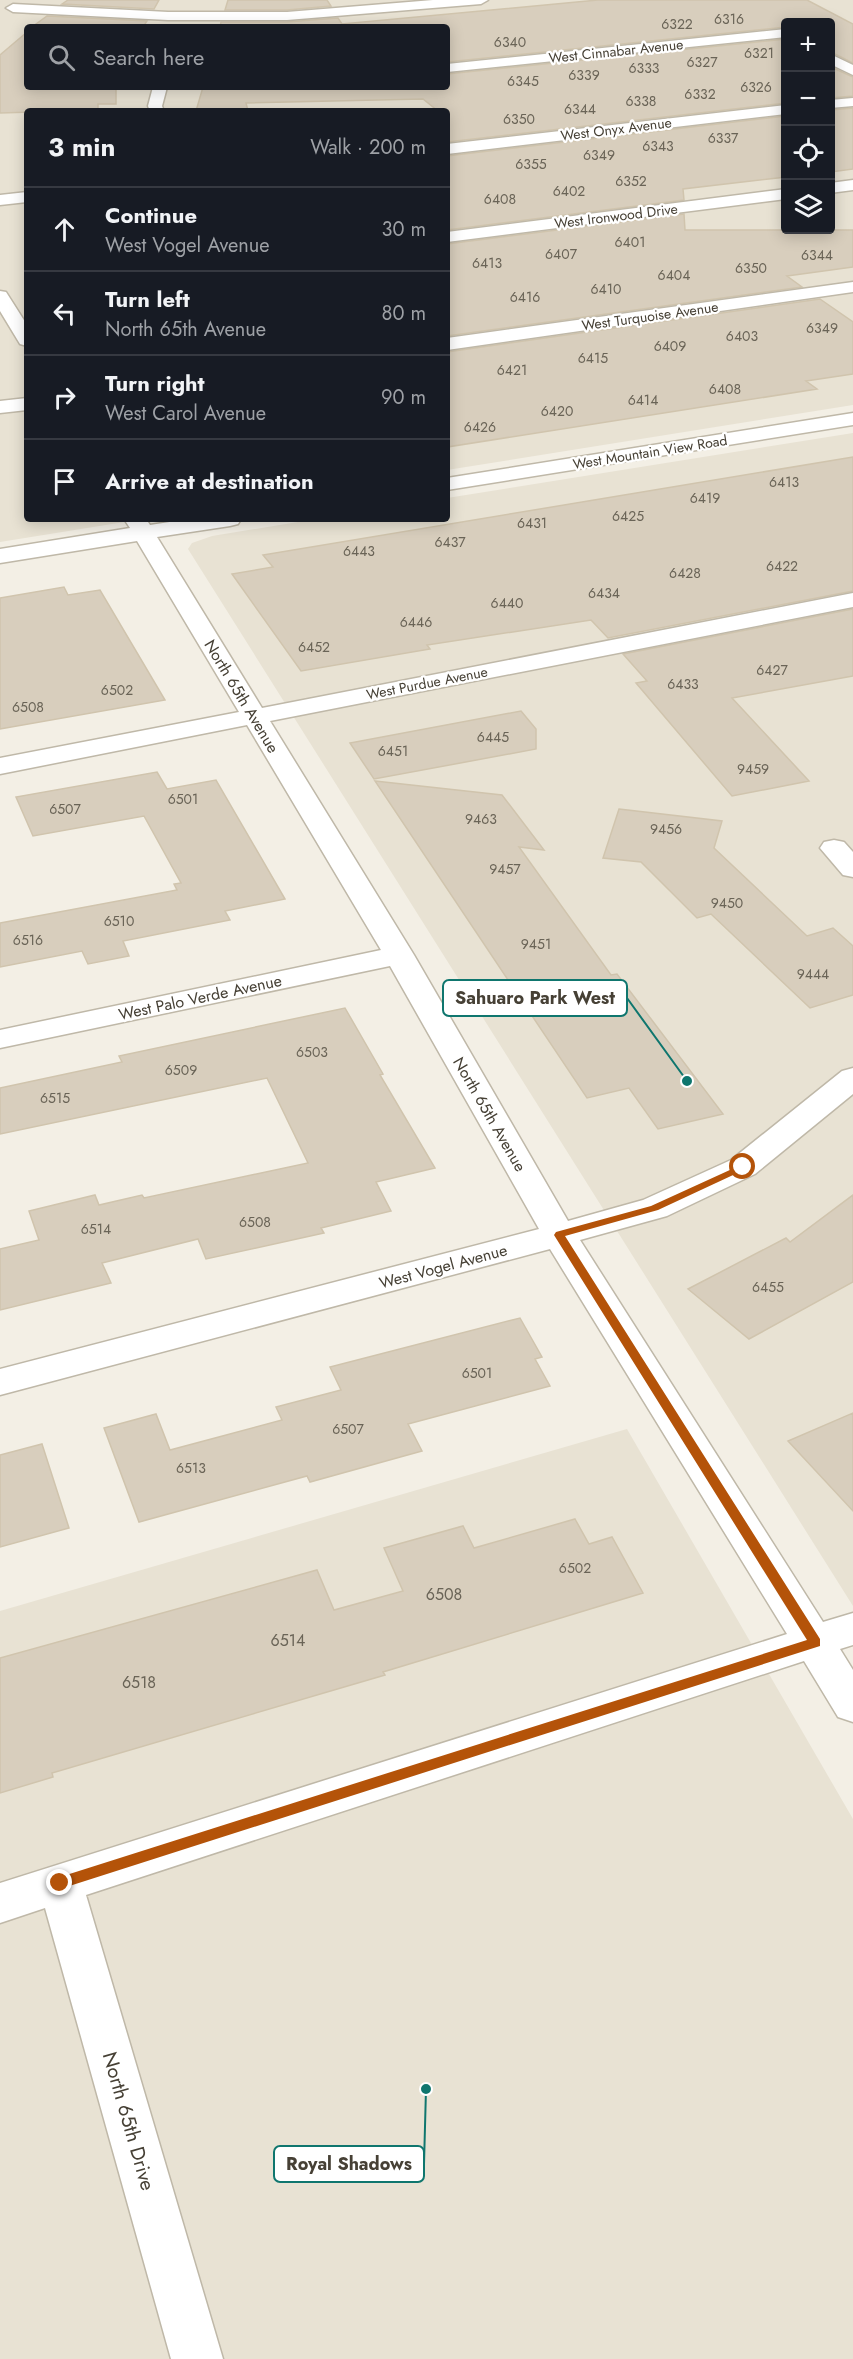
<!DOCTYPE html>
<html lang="en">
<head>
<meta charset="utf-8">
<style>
	body { margin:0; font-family:Jost,sans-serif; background:#20242c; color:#f1f3f6 }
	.controls { position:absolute; right:18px; top:18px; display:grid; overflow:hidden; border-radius:6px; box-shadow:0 3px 15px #0003 }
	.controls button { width:54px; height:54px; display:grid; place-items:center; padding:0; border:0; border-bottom:2px solid #363941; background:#171b24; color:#f1f3f6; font:30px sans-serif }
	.stop { position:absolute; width:18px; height:18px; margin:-14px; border:4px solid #b45309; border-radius:50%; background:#fff }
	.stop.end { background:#b45309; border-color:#fff; box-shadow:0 2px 6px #0008 }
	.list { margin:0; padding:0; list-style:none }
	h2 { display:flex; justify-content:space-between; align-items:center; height:78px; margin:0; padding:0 24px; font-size:26px }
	h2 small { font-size:20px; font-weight:400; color:#9ea1a6 }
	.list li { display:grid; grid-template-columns:39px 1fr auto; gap:18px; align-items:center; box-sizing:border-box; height:84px; padding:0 24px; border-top:2px solid #363941 }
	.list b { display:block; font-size:22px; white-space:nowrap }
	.list p { margin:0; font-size:20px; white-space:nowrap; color:#9ea1a6 }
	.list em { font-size:20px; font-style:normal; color:#9ea1a6 }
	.icon { flex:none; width:33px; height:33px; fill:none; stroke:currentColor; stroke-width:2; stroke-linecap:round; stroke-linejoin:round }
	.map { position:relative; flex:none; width:853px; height:2359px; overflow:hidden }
	.search { position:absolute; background:#171b24; box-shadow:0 3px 15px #0003; left:24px; top:24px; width:426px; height:66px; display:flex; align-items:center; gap:15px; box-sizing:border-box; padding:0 21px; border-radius:6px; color:#9ea1a6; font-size:22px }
	.panel { position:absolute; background:#171b24; box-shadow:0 3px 15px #0003; left:24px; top:108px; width:426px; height:414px; border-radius:6px }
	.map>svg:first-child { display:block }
	.residential { fill:#e8e2d3; fill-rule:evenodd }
	.building { fill:#d8cebd; stroke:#d0c4ad; stroke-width:1.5 }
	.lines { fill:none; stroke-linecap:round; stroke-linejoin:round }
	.minor-casing { stroke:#bfb8a8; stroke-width:3 }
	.minor { fill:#fff; fill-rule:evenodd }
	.route { fill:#b45309 }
	.labels { text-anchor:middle; stroke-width:4.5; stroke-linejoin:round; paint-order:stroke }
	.number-label { font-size:14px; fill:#6a6457 }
	.far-street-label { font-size:14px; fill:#464035; stroke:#fff }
	.street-label { font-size:16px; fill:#464035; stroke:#fff }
	.near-number-label { font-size:16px; fill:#6a6457 }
	.near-street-label { font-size:20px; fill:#464035; stroke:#fff }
	.leader { fill:none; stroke:#0f766e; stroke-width:2 }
	.callout-dot { fill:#0f766e; stroke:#fff; stroke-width:2 }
	.callout { fill:#fff; stroke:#0f766e; stroke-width:2 }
	.callout-label { font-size:18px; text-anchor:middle; font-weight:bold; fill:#464035 }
</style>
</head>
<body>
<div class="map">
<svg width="853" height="2359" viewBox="0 0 853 2359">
	<rect width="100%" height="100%" fill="#f3efe5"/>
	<path class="residential" d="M0,0H853V405L447,470V111H27V519H143L0,542ZM786,22H830V230H786ZM27,27H447V87H27Z
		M853,433V1606L188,549L192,543L212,536L316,519H447V498Z
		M627,1429L853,1819V2359H0V1611Z"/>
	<path class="building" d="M68,0H159L154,9L62,4Z
		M228,0H327L331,6L287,10H225Z
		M598,0H807L853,24V63L831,52V22H786V27L447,62V27H220L221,22H287L338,18L342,24Z
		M47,16L147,21L143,27H32Z
		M27,32V87H116V104H98V110L0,113V55Z
		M786,39V103L447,142V111H438L423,99L246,103L248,111H196L203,87H447V74Z
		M831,67L853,77V96L831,98Z
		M853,108V169L831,172V110Z
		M786,116V177L683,189L684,200L447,230V156Z
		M684,214L685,230H853V267L787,276L802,287L447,336V244Z
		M820,299L853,322V374L806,381L817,389L447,447V352Z
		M853,457V591L608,638L591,620L427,645L430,649L301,671L232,574L273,567L263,555Z
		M64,587L68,595L100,590L165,700L0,729V598Z
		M853,609V676L732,698L809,781L732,796L636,683L647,681L623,654Z
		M521,711L536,729V749L374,779L350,743Z
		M157,772L167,789L216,780L285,899L225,911L230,920L123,941L129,956L88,964L82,951L0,967V923L177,890L174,884L181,883L144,816L33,836L16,797Z
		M375,781L502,795L544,850L519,847L611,975L617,974L723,1114L658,1129L629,1088L587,1098Z
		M619,809L722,821L714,848L807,936L833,928L853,946V995L810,1008L711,914L697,918L641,862L603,858Z
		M345,1008L383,1074L380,1075L435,1168L376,1182L391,1211L321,1228L324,1233L206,1259L198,1239L102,1263L111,1283L0,1310V1249L39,1240L29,1211L95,1195L99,1205L142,1195L144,1198L308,1163L267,1078L0,1134V1088L122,1062L119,1056Z
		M853,1195V1282L749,1339L688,1289L786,1238L790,1242Z
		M520,1318L542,1357L535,1359L550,1386L408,1424L422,1451L310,1482L307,1476L139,1522L104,1428L156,1414L170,1450L282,1420L276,1407L341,1390L330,1367Z
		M853,1413V1511L788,1441Z
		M42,1444L69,1528L0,1547V1455Z
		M575,1519L589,1544L612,1537L643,1593L383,1672L385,1675L52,1773L53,1777L0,1793V1658L317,1570L334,1610L403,1591L384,1548L463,1526L474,1548Z"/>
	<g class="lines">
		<g class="minor-casing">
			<path id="minor" d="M433,0H488L481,4L287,20H168L13,12L6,8L13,4L168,12H287Z
				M786,29V37L447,72V64Z
				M830,54L853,65V75L830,64Z
				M153,87H167L162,106L164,111H150L148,106Z
				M853,98V106L830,108V100Z
				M786,105V114L447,154V144Z
				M853,180V190L830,193V183Z
				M786,189V199L447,242V232Z
				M27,192V202L0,205V195Z
				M853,282V292L447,350V338Z
				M0,291L6,292L27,325V346L20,344L0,311Z
				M27,398V410L0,413V401Z
				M853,413V425L447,490V478Z
				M124,519H146L150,525L189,519H241L238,524L230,526L157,537L262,708L853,593V607L270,721L414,955L568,1221L643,1200L731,1160L842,1071L853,1068V1094L755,1174L667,1216L580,1240L823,1622L853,1613V1645L840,1649L853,1670V1722L838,1717L804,1661L86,1895L223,2359H171L45,1908L0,1923V1883L787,1634L550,1249L0,1395V1369L539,1229L390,966L0,1048V1030L381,950L247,725L0,774V758L239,712L137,541L0,563V549L130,528Z
				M834,840L844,842L853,852V877L843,875L820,848L824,842Z"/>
		</g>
		<use href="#minor" class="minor"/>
	</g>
	<path class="route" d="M743,1164L747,1167L746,1169L658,1210L565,1236L820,1639V1646L60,1889L56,1887L54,1883L56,1879L60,1877L807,1640L554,1235L556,1232L651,1206Z"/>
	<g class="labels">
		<g class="number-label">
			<text x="729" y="24">6316</text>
			<text x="677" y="29">6322</text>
			<text x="510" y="47">6340</text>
			<text x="759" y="58">6321</text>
			<text x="702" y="67">6327</text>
			<text x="644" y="73">6333</text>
			<text x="584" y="80">6339</text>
			<text x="523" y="86">6345</text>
			<text x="756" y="92">6326</text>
			<text x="700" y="99">6332</text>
			<text x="641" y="106">6338</text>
			<text x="580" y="114">6344</text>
			<text x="519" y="124">6350</text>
			<text x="723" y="143">6337</text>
			<text x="658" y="151">6343</text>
			<text x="599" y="160">6349</text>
			<text x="531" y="169">6355</text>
			<text x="631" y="186">6352</text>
			<text x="569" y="196">6402</text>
			<text x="500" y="204">6408</text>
			<text x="630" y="247">6401</text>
			<text x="561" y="259">6407</text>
			<text x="817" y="260">6344</text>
			<text x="487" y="268">6413</text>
			<text x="751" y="273">6350</text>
			<text x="674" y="280">6404</text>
			<text x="606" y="294">6410</text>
			<text x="525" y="302">6416</text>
			<text x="822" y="333">6349</text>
			<text x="742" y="341">6403</text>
			<text x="670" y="351">6409</text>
			<text x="593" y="363">6415</text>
			<text x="512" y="375">6421</text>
			<text x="725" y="394">6408</text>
			<text x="643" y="405">6414</text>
			<text x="557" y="416">6420</text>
			<text x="480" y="432">6426</text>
			<text x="784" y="487">6413</text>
			<text x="705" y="503">6419</text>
			<text x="628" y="521">6425</text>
			<text x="532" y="528">6431</text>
			<text x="450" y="547">6437</text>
			<text x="359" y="556">6443</text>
			<text x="782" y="571">6422</text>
			<text x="685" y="578">6428</text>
			<text x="604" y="598">6434</text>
			<text x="507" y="608">6440</text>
			<text x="416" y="627">6446</text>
			<text x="314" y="652">6452</text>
			<text x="772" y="675">6427</text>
			<text x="683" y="689">6433</text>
			<text x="117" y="695">6502</text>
			<text x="28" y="712">6508</text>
			<text x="493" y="742">6445</text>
			<text x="393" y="756">6451</text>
			<text x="753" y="774">9459</text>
			<text x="183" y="804">6501</text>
			<text x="65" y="814">6507</text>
			<text x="481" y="824">9463</text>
			<text x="666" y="834">9456</text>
			<text x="505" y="874">9457</text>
			<text x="727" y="908">9450</text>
			<text x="119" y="926">6510</text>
			<text x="28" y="945">6516</text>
			<text x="536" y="949">9451</text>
			<text x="813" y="979">9444</text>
			<text x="312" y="1057">6503</text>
			<text x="181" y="1075">6509</text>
			<text x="55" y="1103">6515</text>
			<text x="255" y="1227">6508</text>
			<text x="96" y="1234">6514</text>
			<text x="768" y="1292">6455</text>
			<text x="477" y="1378">6501</text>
			<text x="348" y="1434">6507</text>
			<text x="191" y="1473">6513</text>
			<text x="575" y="1573">6502</text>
		</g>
		<g class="far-street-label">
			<text transform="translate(616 51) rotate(-6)" y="5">West Cinnabar Avenue</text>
			<text transform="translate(616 129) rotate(-7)" y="5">West Onyx Avenue</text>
			<text transform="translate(616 216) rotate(-7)" y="5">West Ironwood Drive</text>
			<text transform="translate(650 316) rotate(-8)" y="5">West Turquoise Avenue</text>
			<text transform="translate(650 452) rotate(-9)" y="5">West Mountain View Road</text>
			<text transform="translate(427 683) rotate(-11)" y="5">West Purdue Avenue</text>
		</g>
		<g class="street-label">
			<text transform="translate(242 696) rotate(59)" y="6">North 65th Avenue</text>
			<text transform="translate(200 997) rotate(-12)" y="6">West Palo Verde Avenue</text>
			<text transform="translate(490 1114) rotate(60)" y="6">North 65th Avenue</text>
			<text transform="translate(443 1266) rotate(-15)" y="6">West Vogel Avenue</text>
		</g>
		<g class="near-number-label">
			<text x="444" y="1600">6508</text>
			<text x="288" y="1646">6514</text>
			<text x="139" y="1688">6518</text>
		</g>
		<g class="near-street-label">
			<text transform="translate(129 2121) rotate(74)" y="7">North 65th Drive</text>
		</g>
	</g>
	<path class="leader" d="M687 1081L627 998M426 2089L424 2164"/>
	<g class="callout-dot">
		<circle cx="687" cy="1081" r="6"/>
		<circle cx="426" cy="2089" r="6"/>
	</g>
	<g class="callout">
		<rect x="443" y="980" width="184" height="36" rx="6"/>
		<rect x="274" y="2146" width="150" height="36" rx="6"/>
	</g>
	<g class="callout-label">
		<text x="535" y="1004">Sahuaro Park West</text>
		<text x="349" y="2170">Royal Shadows</text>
	</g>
</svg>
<div class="controls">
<button>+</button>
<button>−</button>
<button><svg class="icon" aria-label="locate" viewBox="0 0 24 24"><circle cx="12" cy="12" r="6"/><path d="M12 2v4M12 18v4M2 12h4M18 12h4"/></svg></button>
<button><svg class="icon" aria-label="layers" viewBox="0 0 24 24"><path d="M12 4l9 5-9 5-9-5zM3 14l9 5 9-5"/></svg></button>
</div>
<div class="stop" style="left:743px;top:1167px"></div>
<div class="stop end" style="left:60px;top:1883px"></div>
<div class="search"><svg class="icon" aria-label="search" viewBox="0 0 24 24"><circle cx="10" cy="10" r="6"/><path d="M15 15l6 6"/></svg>Search here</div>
<section class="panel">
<h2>3 min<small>Walk · 200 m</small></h2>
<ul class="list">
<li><svg class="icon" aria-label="ahead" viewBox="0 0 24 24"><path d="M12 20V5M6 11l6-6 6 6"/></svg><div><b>Continue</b><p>West Vogel Avenue</p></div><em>30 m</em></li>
<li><svg class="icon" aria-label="left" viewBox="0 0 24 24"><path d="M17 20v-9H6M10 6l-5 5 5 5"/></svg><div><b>Turn left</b><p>North 65th Avenue</p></div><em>80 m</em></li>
<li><svg class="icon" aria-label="right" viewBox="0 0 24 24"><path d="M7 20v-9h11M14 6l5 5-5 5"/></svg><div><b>Turn right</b><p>West Carol Avenue</p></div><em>90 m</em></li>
<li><svg class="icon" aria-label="arrive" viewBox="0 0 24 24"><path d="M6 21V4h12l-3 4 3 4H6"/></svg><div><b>Arrive at destination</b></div></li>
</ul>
</section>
</div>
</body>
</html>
